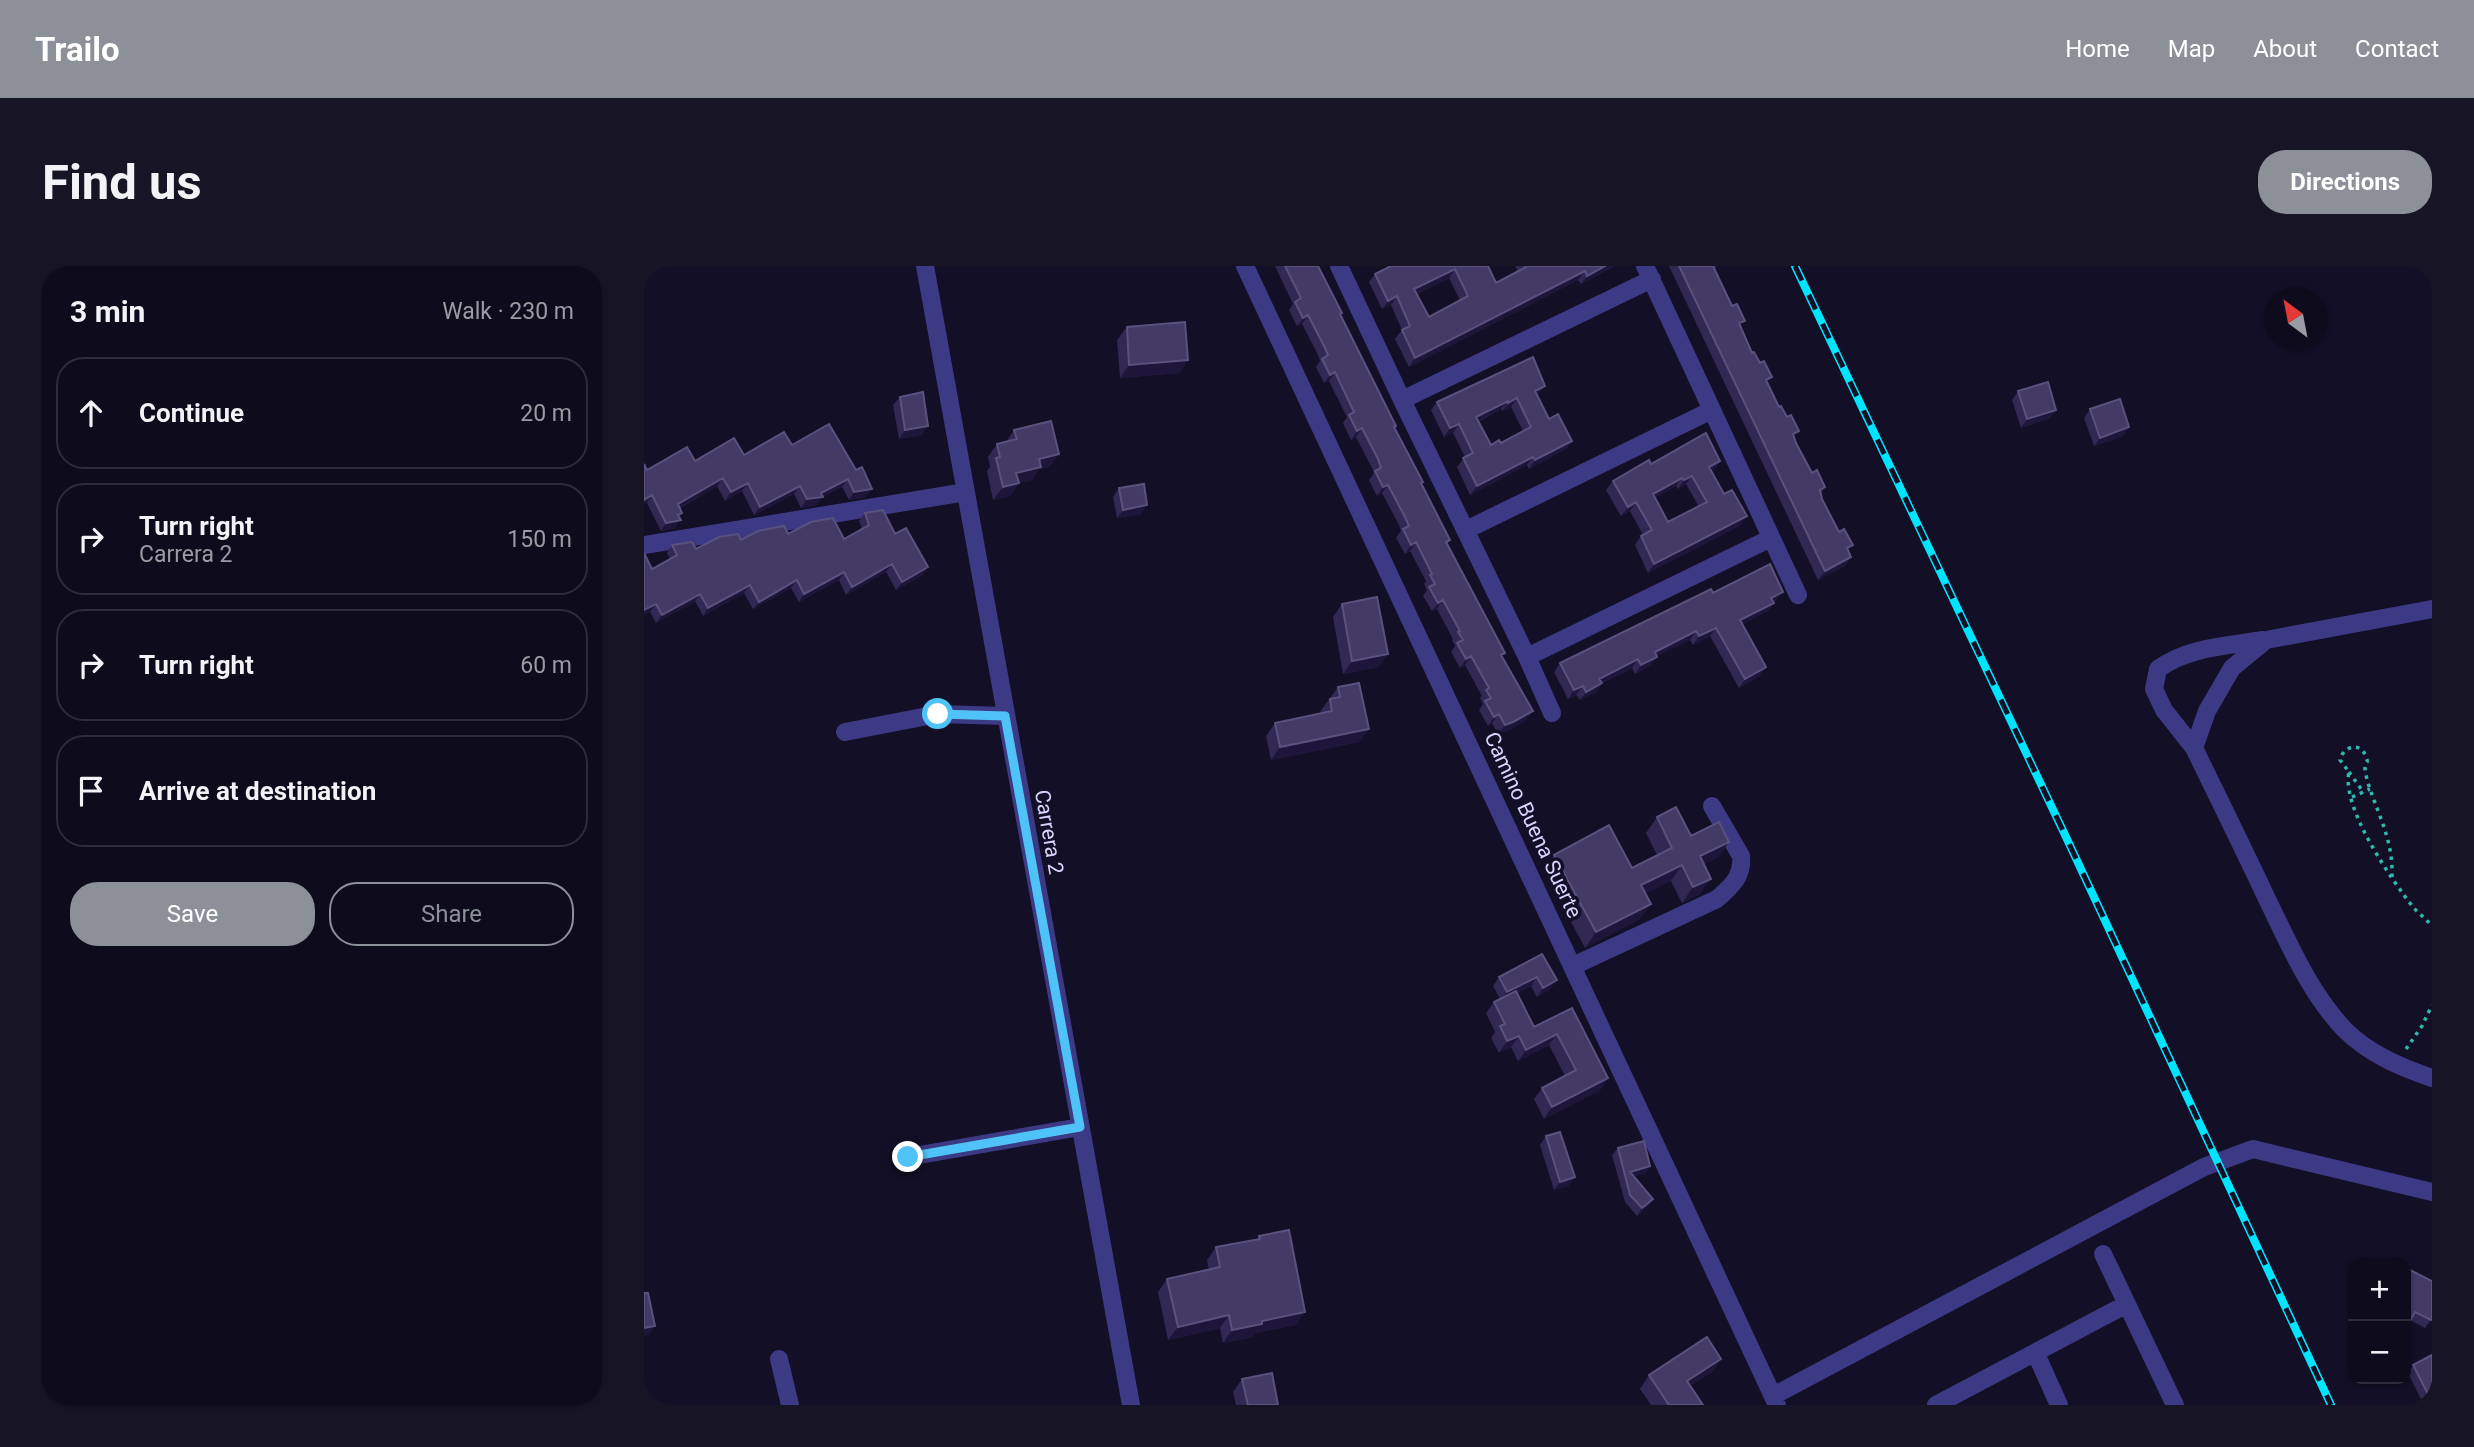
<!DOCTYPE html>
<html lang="en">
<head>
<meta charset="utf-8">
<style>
	body { margin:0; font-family:Roboto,sans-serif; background:#171425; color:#f1f3f6 }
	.controls { position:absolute; right:21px; bottom:21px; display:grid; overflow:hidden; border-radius:14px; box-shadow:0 2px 5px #0004 }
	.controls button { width:63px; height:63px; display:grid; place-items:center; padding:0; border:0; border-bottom:2px solid #2e2b3b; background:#0e0b1c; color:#f1f3f6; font:35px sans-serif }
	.compass { position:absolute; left:1620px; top:21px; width:63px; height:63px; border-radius:50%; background:#0e0b1c; box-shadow:0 2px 5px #0004; rotate:328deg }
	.stop { position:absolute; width:21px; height:21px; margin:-16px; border:5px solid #4fc3f7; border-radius:50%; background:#fff }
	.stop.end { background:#4fc3f7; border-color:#fff; box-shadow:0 2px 7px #0008 }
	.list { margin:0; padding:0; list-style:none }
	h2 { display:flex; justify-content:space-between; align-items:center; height:91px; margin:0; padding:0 28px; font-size:30px }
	h2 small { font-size:23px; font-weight:400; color:#9b9ba3 }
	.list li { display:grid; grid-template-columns:46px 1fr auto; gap:21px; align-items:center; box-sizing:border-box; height:112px; margin:0 14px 14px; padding:0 14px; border:2px solid #2e2b3b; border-radius:28px }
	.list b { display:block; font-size:26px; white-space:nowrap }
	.list p { margin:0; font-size:23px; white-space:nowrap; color:#9b9ba3 }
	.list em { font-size:23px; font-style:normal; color:#9b9ba3 }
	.actions { display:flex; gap:14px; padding:21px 28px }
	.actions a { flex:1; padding:16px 0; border:2px solid #8c9099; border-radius:28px; text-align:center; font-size:24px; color:#8c9099 }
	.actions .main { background:#8c9099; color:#fff }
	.icon { flex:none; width:38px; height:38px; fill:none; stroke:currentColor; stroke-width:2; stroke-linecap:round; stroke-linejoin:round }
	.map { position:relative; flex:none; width:1788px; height:1139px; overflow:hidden; border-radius:28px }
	header { display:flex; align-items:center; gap:42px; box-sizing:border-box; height:98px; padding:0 35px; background:#8c9099; color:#fff }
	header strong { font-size:33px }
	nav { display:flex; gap:38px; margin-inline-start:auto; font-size:24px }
	.intro { display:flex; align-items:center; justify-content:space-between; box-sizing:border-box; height:168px; padding:0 42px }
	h1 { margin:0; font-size:49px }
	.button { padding:18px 32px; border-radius:28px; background:#8c9099; color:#fff; font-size:24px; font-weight:700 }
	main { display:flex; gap:42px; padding:0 42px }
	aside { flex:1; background:#0e0b1c; border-radius:28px; box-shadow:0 2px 5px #0004 }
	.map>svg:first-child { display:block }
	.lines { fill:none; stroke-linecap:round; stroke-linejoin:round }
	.path { stroke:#2fb8b0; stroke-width:3.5; stroke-dasharray:3.5 5; stroke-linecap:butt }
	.minor { stroke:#3d3a85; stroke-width:18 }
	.rail-casing { stroke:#00e5ff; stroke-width:8 }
	.rail { stroke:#130f26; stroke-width:5; stroke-dasharray:16; stroke-linecap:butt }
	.wall { fill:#312854; fill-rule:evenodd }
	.shaded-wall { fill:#1d163a }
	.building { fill:#433a66; stroke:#5a527e; stroke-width:2; fill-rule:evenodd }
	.route { stroke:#4fc3f7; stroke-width:9 }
	.labels { text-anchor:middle; stroke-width:7; stroke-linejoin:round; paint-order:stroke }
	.street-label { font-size:21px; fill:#d9d4ff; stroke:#130f26 }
</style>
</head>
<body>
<header>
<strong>Trailo</strong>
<nav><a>Home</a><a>Map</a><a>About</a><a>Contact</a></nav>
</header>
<div class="intro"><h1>Find us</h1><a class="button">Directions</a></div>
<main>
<aside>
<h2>3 min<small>Walk · 230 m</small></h2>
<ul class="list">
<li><svg class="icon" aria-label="ahead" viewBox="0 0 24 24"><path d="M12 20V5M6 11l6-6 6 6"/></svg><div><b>Continue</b></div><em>20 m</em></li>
<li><svg class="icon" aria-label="right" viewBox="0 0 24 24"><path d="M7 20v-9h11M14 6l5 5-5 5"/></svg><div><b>Turn right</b><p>Carrera 2</p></div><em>150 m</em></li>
<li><svg class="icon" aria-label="right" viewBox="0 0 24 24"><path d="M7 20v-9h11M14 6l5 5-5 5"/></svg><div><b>Turn right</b></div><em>60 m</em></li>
<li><svg class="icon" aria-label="arrive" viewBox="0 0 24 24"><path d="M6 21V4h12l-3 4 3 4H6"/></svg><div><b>Arrive at destination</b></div></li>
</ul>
<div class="actions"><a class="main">Save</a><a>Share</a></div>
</aside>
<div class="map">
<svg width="1788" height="1139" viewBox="0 0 1788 1139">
	<rect width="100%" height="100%" fill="#130f26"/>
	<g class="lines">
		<path class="path" d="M1705,506L1720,527
			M1708,531L1726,523
			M1748,611C1749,576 1737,555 1726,523C1724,517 1721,507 1721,502C1722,493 1725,499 1722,491C1717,475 1699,480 1696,494L1705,506C1697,541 1747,613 1769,641C1775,648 1783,653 1788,661
			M1762,783L1778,760L1788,739"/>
		<path class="minor" d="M281,0L487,1139
			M601,0L1133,1139
			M695,0L758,134L883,391
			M1001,0L1154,329
			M758,134L1008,13
			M822,264L1068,144
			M0,279L322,226
			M1788,343L1622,374L1588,402L1563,445L1550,482C1575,533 1600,584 1624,635C1646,680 1666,727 1700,763C1725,788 1756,801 1788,812
			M908,447L883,391L1127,272
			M201,466L294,448L361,450
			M1550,482L1520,444L1510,423L1514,403C1544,381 1583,380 1619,374
			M929,700L1073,633C1088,620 1099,610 1097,590L1068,540
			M264,891L436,861
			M1459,988L1531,1139
			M1392,1088L1415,1139
			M135,1093L146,1139
			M1129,1130L1560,901L1609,883L1788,926
			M1292,1139L1483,1038"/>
		<g class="rail-casing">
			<path id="rail" d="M1151,0L1422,571L1687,1139"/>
		</g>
		<use href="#rail" class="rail"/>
	</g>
	<path class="wall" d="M631,0H674L750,162L779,216L777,219L806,274L803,278L858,391L882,454L863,465L854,468L848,457L844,460L835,444L839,438L836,432L838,430L821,399L816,402L807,386L811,380L808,374L809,373L793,343L788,345L779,330L783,324L780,318L782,315L766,285L761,288L752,272L757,265L755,259L738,227L733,230L725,214L730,207L728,202L712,171L707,174L699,157L703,151L685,115L680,117L672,101L676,95L674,89L658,58L653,60L645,44L649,38Z
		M844,0L852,17L874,5L871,0H971L937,18L934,14L765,101L751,73L758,64L747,39L738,43L725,16L731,8ZM805,12L816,34L785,51L773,28Z
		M1025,0H1073L1070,4L1108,87L1152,177L1168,207L1181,221L1177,227L1178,233L1207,291L1201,300L1174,314Z
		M483,61L544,94L535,107L476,112L473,74Z
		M901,120L893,129L905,153L928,175L922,183L885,203L883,199L826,229L813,201L821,191L809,167L800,171L787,144L793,136ZM867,141L879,165L857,177L847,179L834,156L857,143L858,145Z
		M1374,125L1412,144L1406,152L1377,162L1368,134Z
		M256,131L278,169L255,173L249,139Z
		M1446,143L1485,161L1479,170L1450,180L1440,152Z
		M185,158L222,231L205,234L198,221L178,231L173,239L157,242L150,228L110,249L98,225L81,235L73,220L36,242L35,251L31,262L17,265L3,237V204L51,195L100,189L148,179Z
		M370,164L415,188L405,201L395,203L388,214L375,217L366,230L349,234L343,205L346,201L344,191L353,178L362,176Z
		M1076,195L1070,204L1067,206L1097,259L1004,307L991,279L997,270L999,269L986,245L977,250L962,224L969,215L1007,198ZM1042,218L1055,241L1024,256L1011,232L1032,220L1034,223Z
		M475,222L497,248L473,252L469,231Z
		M221,247L251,268L279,309L252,324L242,306L202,329L195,314L155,336L147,322L109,343L100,327L59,350L51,335L12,357L6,346L8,303L26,293L23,287L28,279L52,283L97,274L144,268L200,273L218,263L215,255Z
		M1069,327L1132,335L1130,336L1124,345L1098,358L1122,401L1116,410L1095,422L1066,370L1049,379L1046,374L1013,390L1007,399L991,408L988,402L958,417L952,426L936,434L932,429L924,433L910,406L916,397Z
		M698,338L744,388L734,401L699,408L689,351Z
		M694,421L725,463L715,476L627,494L622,470L631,457L677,447L676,446Z
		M1013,551L1047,570L1085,576L1074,591L1060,598L1056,628L1038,637L1027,615L1001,627L996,653L941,682L899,604L910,589L988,602L1013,589L1002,567Z
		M898,688L906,723L893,731L887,720L873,727L890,761L928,742L964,812L956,824L900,853L890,833L898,822L921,810L905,779L874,795L867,781L855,787L847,772L851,766L842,747L850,736L856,733L849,720L855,711Z
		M902,870L931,911L924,920L910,924L896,879Z
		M974,882L1006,900L1001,907L990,910L1009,933L1004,940L993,950L981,936L968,889Z
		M615,970L652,1059L611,1067L609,1071L579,1077L576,1062L524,1074L514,1026L523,1013L565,1004L563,994L572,981L613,974Z
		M1762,1002L1787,1054L1781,1062L1766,1054L1762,1061Z
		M1788,1089V1139H1780L1764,1107L1769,1099Z
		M1077,1093L1068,1106L1046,1120L1059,1139H1007L996,1123L1005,1109Z
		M598,1113L634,1139H592L589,1126Z"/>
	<path class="shaded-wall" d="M961,0H971L937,18L943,10Z
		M811,3L805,12L764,32L770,23Z
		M941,5L934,14L765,101L771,92Z
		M753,30L747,39L738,43L744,35Z
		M664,49L658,58L653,60L659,52Z
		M544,94L535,107L476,112L485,99Z
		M691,106L685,115L680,117L686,109Z
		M901,120L895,128L885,134L891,125Z
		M873,132L867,141L858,145L864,137Z
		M864,135L857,143L825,160L832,151Z
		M1412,144L1406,152L1377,162L1383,153Z
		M815,158L809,167L800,171L806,162Z
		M284,160L278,169L255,173L261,164Z
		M1485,161L1479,170L1450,180L1456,172Z
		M718,162L712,171L707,174L713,165Z
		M928,175L922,183L885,203L891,194Z
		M415,188L405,201L395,203L388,214L363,220L372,207L395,193Z
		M889,191L883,199L826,229L833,220Z
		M1076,195L1070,204L1059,210L1065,201Z
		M1048,210L1042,218L1034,223L1040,214Z
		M79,212L73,220L28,246L34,238Z
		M1038,212L1032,220L1003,237L1009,228Z
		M204,213L198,221L178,231L173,239L157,242L163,233Z
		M104,217L98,225L81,235L87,226Z
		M375,217L366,230L349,234L359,221Z
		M744,219L738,227L733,230L739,221Z
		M156,220L150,228L110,249L116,241Z
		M228,223L222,231L205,234L210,226Z
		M8,229L3,237L0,239V234Z
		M992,236L986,245L977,250L984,241Z
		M503,239L497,248L473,252L479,244Z
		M38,247L32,255L37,254L31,262L17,265L22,257Z
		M1103,250L1097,259L1004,307L1010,298Z
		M772,276L766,285L761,288L767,279Z
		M1207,291L1201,300L1174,314L1181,305Z
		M248,298L242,306L202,329L208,321Z
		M284,301L279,309L252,324L258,316Z
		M200,306L195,314L155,336L160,328Z
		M153,314L147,322L109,343L115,336Z
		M106,319L100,327L59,350L64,342Z
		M1139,326L1132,335L1121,341L1127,332Z
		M56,328L51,335L12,357L18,349Z
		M799,334L793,343L788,345L794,337Z
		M1130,337L1124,345L1090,363L1096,354Z
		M12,338L6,346L0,349V344Z
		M1072,362L1066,370L1049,379L1055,370Z
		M1052,365L1046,374L1005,394L1011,386Z
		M744,388L734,401L699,408L708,395Z
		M827,390L821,399L816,402L822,393Z
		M1013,391L1007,399L991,408L997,399Z
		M994,393L988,402L949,421L955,413Z
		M1122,401L1116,410L1095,422L1101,413Z
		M958,417L952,426L936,434L942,426Z
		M939,420L932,429L924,433L930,424Z
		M889,445L882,454L863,465L854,468L861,459Z
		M855,448L848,457L844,460L850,451Z
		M725,463L715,476L627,494L636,481Z
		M1085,576L1074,591L1045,606L1056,590Z
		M1038,599L1027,615L986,635L997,619Z
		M1067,613L1056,628L1038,637L1049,621Z
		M1007,638L996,653L941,682L952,666Z
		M893,711L887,720L857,735L863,726Z
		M913,714L906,723L893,731L899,722Z
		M913,768L905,779L874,795L882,784Z
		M875,770L867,781L855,787L863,775Z
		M964,812L956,824L900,853L908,841Z
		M1006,900L1001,907L981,913L986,906Z
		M931,911L924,920L910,924L916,916Z
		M1009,933L1004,940L993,950L998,942Z
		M661,1046L652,1059L611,1067L609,1071L579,1077L588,1064L618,1055Z
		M585,1049L576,1062L524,1074L534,1061Z
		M11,1060L5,1069L0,1070V1062Z
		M1077,1093L1068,1106L1034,1128L1043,1115Z"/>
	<path class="building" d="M641,0H674L698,47L696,48L752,160L750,161L779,216L777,217L806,274L802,276L861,387L857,389L889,445L869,456L861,459L855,448L850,451L841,435L847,432L842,424L845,422L827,390L822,393L813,377L819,374L814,366L816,365L799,334L794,337L785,321L791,318L786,309L788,308L772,276L767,279L759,263L765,260L761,251L744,219L739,221L731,205L737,202L734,193L718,162L713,165L705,149L710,146L691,106L686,109L678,93L684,89L680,80L664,49L659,52L651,36L657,32Z
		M747,0H844L852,17L882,1L881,0H961L943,10L941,5L771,92L758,64L766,60L753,30L744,35L731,8ZM811,3L824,30L785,51L770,23Z
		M1035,0H1069L1088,40L1093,38L1101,55L1095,57L1108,87L1110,86L1116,97L1120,95L1128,111L1122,114L1135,141L1137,140L1143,151L1147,149L1155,165L1149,168L1152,177L1168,207L1173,204L1181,221L1176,224L1178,233L1195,266L1200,263L1209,279L1203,282L1207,291L1181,305Z
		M541,56L544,94L485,99L483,61Z
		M889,91L901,120L891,125L905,153L914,148L928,175L891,194L889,191L833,220L819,192L829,187L815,158L806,162L793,136ZM873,132L887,161L857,177L855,174L847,179L832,151L864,135V137Z
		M1404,116L1412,144L1383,153L1374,125Z
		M279,126L284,160L261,164L256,131Z
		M1476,133L1485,161L1456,172L1446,143Z
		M407,155L415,188L395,193L397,201L372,207L375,217L359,221L352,192L356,191L353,178L373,173L370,164Z
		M185,158L212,204L218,201L228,223L210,226L204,213L177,227L179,231L163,233L156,220L116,241L104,217L87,226L79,212L34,238L38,247L34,249L37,254L22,257L8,229L0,234V198L3,204L43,181L51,195L90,172L100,189L140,166L148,179Z
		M1062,167L1076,195L1065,201L1080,228L1088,224L1103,250L1010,298L997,270L1008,264L992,236L984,241L969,215L1005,194L1007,198ZM1048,210L1063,236L1024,256L1009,228L1038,212L1040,214Z
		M500,218L503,239L479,244L475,222Z
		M239,244L251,268L262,262L284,301L258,316L248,298L208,321L200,306L160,328L153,314L115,336L106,319L64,342L56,328L18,349L12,338L0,344V287L8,303L33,289L28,279L48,276L52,283L75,271L94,268L97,274L114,265L140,260L144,268L167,256L189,252L200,273L225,259L221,247Z
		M1126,298L1139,326L1127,332L1130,337L1096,354L1122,401L1101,413L1072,362L1055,370L1052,365L1011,386L1013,391L997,399L994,393L955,413L958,417L942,426L939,420L930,424L916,397L1067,323L1069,327Z
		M733,331L744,388L708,395L698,338Z
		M715,417L725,463L636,481L631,457L688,445L686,433L696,431L694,421Z
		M1032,541L1047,570L1075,556L1085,576L1056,590L1067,613L1049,621L1038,599L997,619L1007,638L952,666L910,589L965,559L988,602L1028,582L1013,551Z
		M898,688L913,714L899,722L893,711L863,726L855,711Z
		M872,725L890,761L928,742L964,812L908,841L898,822L932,804L913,768L882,784L875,770L863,775L856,760L861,758L850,736Z
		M916,866L931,911L916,916L902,870Z
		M1000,875L1006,900L986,906L1009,933L998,942L986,929L974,882Z
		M645,964L661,1046L618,1055V1058L588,1064L585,1049L534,1061L523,1013L576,1001L572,981L616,973L615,970Z
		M1744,994L1752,997H1742Z
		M1762,1002L1788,1015V1052L1787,1054L1771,1046L1767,1053L1762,1050Z
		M0,1027H4L11,1060L0,1062Z
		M1063,1071L1077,1093L1043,1115L1059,1139H1025L1005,1109Z
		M1788,1089V1136L1769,1099Z
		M628,1107L634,1139H604L598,1113Z"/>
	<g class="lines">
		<path class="route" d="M264,891L436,861L361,450L294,448"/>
	</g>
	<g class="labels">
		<g class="street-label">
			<text transform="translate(889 559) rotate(65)" y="7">Camino Buena Suerte</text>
			<text transform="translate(405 566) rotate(80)" y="7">Carrera 2</text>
		</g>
	</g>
</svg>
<div class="controls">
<button>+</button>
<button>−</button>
</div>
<svg class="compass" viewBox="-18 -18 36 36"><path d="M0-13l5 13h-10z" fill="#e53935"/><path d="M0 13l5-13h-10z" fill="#9b9ba3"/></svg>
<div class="stop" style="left:294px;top:448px"></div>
<div class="stop end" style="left:264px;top:891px"></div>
</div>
</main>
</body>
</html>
